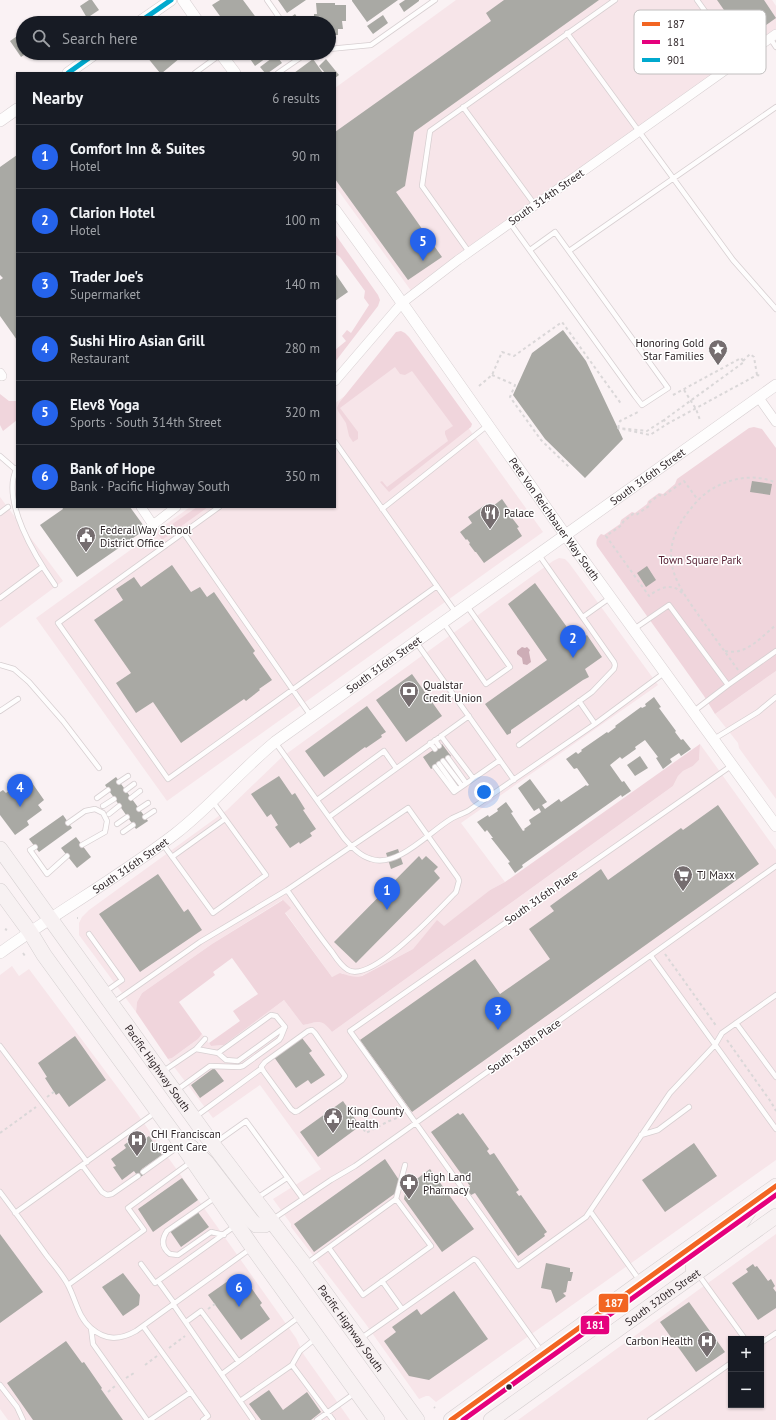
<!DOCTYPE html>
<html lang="en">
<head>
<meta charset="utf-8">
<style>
	body { margin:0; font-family:"PT Sans",sans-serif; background:#20242c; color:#f1f3f6 }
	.controls { position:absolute; right:12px; bottom:12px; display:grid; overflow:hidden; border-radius:0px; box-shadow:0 1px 3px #0004 }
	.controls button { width:36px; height:36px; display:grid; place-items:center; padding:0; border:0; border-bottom:1px solid #363941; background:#171b24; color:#f1f3f6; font:20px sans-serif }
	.you { position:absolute; left:484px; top:792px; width:14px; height:14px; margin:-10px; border:3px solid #fff; border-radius:50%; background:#1a73e8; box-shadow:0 0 0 6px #1a73e833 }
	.badge { display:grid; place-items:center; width:26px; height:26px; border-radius:50%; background:#2563eb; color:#fff; font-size:13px; font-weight:700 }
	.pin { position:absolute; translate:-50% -33px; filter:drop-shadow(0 1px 2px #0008) }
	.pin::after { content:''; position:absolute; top:21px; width:14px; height:12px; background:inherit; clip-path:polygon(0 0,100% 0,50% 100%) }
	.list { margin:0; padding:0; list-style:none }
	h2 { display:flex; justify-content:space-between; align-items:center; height:52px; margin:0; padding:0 16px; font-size:17px }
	h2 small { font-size:13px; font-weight:400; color:#9ea1a6 }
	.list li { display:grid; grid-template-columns:26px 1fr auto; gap:12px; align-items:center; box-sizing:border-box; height:64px; padding:0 16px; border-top:1px solid #363941 }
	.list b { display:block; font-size:15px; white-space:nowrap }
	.list p { margin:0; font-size:13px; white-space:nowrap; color:#9ea1a6 }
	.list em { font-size:13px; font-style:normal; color:#9ea1a6 }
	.icon { flex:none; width:22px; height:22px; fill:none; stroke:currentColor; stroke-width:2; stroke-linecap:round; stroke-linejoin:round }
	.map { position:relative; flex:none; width:776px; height:1420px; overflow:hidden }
	.search { position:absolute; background:#171b24; box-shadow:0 1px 3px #0004; left:16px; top:16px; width:320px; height:44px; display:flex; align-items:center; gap:10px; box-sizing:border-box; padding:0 14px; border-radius:22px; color:#9ea1a6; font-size:15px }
	.panel { position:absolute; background:#171b24; box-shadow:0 1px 3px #0004; left:16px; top:72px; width:320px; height:436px; border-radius:0px }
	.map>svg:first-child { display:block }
	.built { fill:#f7e5e9; fill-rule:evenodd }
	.green { fill:#f0d5dc }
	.water { fill:#cdadb6 }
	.building { fill:#a9a9a4 }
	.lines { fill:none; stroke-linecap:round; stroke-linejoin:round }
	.service-casing { stroke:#d7cfd1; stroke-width:6 }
	.minor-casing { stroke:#d7cfd1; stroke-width:10 }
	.tertiary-casing { stroke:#d7cfd1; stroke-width:12 }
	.primary-casing { stroke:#d4cfd0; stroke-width:16 }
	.path { stroke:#dad7d8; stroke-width:2; stroke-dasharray:3 3; stroke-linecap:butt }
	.service { stroke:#fefdfd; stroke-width:4.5 }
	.minor { stroke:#fefdfd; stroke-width:9 }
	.tertiary { stroke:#fefdfd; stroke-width:11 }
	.primary { stroke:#f7f1f2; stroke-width:15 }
	.bus-1-casing { stroke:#fff; stroke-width:8 }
	.bus-2-casing { stroke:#fff; stroke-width:8 }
	.bus-3-casing { stroke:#fff; stroke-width:8 }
	.bus-1 { stroke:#f26522; stroke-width:5 }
	.bus-2 { stroke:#e5007d; stroke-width:5 }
	.bus-3 { stroke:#00a9ce; stroke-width:5 }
	.bus-dot { fill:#2e2528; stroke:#fff; stroke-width:1.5 }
	.labels { text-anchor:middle; stroke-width:3; stroke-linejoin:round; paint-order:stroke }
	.street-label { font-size:11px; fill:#2e2528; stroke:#fff }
	.poi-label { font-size:11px; fill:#2e2528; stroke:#fff; text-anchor:start }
	.park-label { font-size:11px; fill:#572134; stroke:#fff }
	.key { fill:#fff; stroke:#c0bebe; stroke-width:1 }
	.key-label { font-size:11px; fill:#2e2528 }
	.line-badge { stroke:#fff; stroke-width:1.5 }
	.badge-label { font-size:11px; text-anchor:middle; font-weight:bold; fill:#fff }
</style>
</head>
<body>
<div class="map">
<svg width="776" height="1420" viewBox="0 0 776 1420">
	<rect width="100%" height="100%" fill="#faf2f4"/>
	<path class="built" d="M456,0H772L776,6V34L412,292L335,186V88Z
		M411,348L543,532L167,801L36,618L190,507H335V403Z
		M0,497L63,581L0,628Z
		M559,558L565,559L569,563L658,685L461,823L505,882L490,890L444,927L437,921L413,949L361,976L356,977L346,976L342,973L332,977L285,912L282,900L212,944L142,993L137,1002L136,1012L79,935V923L82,917L89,910L227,810L282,757L553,561Z
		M776,671V799L739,748L738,743L715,714Z
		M700,744L776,850V1160L436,1402L429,1396H426L419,1399L365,1323L291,1227V1224L273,1199L321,1169L260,1085L213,1118L168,1059L172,1058L198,1039L202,1034L211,1046L224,1045L284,1000L303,1025L321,1021L326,1024L332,1032L673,786L678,776L683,771L693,766L699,760Z
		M12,966L19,976L29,969L136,1112L296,1338L304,1355L350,1420H8L0,1409V975Z
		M776,1234V1420H518ZM731,1339H761V1405H731Z"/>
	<path class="green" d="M335,234L378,295L380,300L378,306L335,362V350L346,341L342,336L347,330L351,333L369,305L364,298L365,291L340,257L335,254Z
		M401,331L405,333L409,337L472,424L471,427L389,492L380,482L382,481L387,487L448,441L445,434V431L453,426L412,371L405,375L400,374L395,367L340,408L358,432V439L353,442L349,436L346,423L338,411L337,408L339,403L396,332Z
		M0,394L9,401H17V420L3,431L0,425Z
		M754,427L762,429L776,448V671L715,714L704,696L597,546C595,541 598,537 601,534L604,535L620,524L621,520L632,512L635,513L647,504L648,501L659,493L663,494L675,484L677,479L749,428Z
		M197,507H208L162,540L158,534Z
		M700,744L699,760L693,766L683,771L678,776L673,786L332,1032C321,1018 319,1022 303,1025L284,1000L224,1045L211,1046L209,1043L240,1021L233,1011L258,994L232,958L213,972L215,975L179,1002L202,1034L198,1039L172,1058L168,1059L136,1012L137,1002L142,993L212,944L283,900L291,908L285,913L332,977L340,973C348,975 353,978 362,976L413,949L437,920L444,926L490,890L505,882Z"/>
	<path class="water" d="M522,647L525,648L527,647L530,650L529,652L531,662L527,665L523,664L522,658L517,654V651Z"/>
	<path class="building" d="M89,0H92L99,10L87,18L80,6Z
		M220,0H243L260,23H225L212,5Z
		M278,0H306L287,13Z
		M352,0H398L367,22L352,1Z
		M405,0H419V1L404,12L399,4Z
		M504,0H599L414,132L405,186L396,192L442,257L408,280L335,179V132L491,21L486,13Z
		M717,0H764L776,18L745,40Z
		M316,3H335V5H346V21H342L343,29H338V35H329V23H314V14H317Z
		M295,14L301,23H289L287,20Z
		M383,15L388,23L373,34L367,26Z
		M23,32V53H27L21,57L10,41Z
		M151,53H186L162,73H160L147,57Z
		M246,53H273L255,66Z
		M276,55L282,63L268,73H265L260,67Z
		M313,59L323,73H294Z
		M326,59L339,75L335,78V73H325L319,66Z
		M17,155V340L0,316V280L3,278L0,275V167Z
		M335,273L348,292L335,301Z
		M563,330L586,361L623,439L585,478L545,439L513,395L532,353Z
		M752,481L772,484L770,495L750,492Z
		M502,499L511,512L509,514L519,527L517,528L522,536L484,563L476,552H475L469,544L470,543L467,539L466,540L460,532L472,523L468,517L485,505L488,510Z
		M62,507H130L146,529L77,577L40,525L63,509Z
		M172,565L191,592L200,587L207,597L214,592L255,651L253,653L272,680L259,689L260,690L246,701L244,699L181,743L153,702L136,713L116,683L131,673L94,620L123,600L116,589L134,577L141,587Z
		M647,566L656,580L646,587L637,573Z
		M535,583L577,641L587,635L602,657L585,669L589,677L583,680L511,730V733L507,735L485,704L547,660L508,604Z
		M412,674L442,716L406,742L376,700Z
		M654,697L661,707L659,708L676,731L675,732L681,740L683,739L691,749L681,756L679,753L670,759L672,762L663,769L656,758L658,757L645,740L635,747L636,749L622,759L620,757L610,765L622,782L624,781L631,791L622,797L621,795L522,865L523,867L515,873L508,863L510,862L491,838H493L487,830L485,832L477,822L488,815L489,817L498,811L497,809L506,802L513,812L511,813L523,831L525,830L524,829L531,824L529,820L541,812L539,808L534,811L518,788L530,779L547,802L542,805L545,809L559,799L561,802L586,785L587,786L589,785L577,768L574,769L566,759L576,752L578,754L582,751L581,750L607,732L608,733L616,727L615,726L641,707L642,708L646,706L645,704Z
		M367,706L386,732L381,735L382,737L366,748L365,747L324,777L305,751Z
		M442,744L451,756L431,769L423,757Z
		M640,756L648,768L635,776L627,765Z
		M279,776L292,795L295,793L305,809L303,810L316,829L310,833L312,836L300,844L299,842L290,848L275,827L278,825L271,814L267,817L251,794Z
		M28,777L44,800L38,805L42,810L27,821L29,825L15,835L0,815V792L3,790L6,793Z
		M116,777L148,821L136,829L105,785Z
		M718,805L759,864L412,1112L360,1040L475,959L500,994L550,959L529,929L554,911L550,906L601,869L608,880L681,828L683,830Z
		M63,815L72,828L39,852L29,839Z
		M76,837L91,857L77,868L61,848Z
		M398,849L403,864L391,869L386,853Z
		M419,856L422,860L426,856L438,867L434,871L440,878L356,963L334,942Z
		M158,874L184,912L188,909L202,930L140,972L99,914Z
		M75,1036L106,1080L69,1107L59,1093L56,1095L45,1078L47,1077L38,1063Z
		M302,1038L312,1051L309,1053L325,1075L311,1084L308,1080L296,1088L274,1057Z
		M214,1068L224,1081L200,1098L191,1085Z
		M343,1101L360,1126L318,1157L300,1132Z
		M458,1113L460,1115L463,1113L489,1149L487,1151L490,1155L494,1153L519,1190L516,1192L519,1196L521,1195L547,1232L544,1234L545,1236L518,1256L475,1193L471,1195L466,1188L470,1186L431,1132Z
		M149,1136L162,1155L142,1169L145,1174L139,1178L134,1171L122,1180L113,1167L116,1166L111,1159L126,1148L124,1145L128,1142L132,1148Z
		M694,1143L717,1176L665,1212L642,1180Z
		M385,1159L399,1180L397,1192L314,1252L294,1224Z
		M430,1169L474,1229L442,1252L404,1199L406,1187Z
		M182,1178L198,1200L153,1232L138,1209Z
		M197,1211L209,1227L181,1247L170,1231Z
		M0,1234L43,1292L0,1323Z
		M546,1263L570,1268V1272H573L571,1281H568L566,1292L563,1293L566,1296L556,1303L551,1290L541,1288Z
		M753,1264L755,1267L757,1266L768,1281L771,1279L775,1286L773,1288L776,1292V1308L758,1320L732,1283L748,1272L746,1269Z
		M123,1273L140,1295L139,1305L123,1316L102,1287Z
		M238,1274L248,1288L250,1286L262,1303L260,1305L270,1319L241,1340L208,1295Z
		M454,1291L488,1339L429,1380L409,1376L384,1341L396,1332L392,1327L417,1309L421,1315Z
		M689,1302L725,1352L696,1372L660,1322Z
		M66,1341L82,1363L84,1362L102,1388L101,1389L123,1420H33L7,1383Z
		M269,1390L283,1410L307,1392L321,1412L311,1420H261L249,1404Z"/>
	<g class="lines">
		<g class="service-casing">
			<path id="service" d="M267,0L283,23
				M697,0L740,60
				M567,33L733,260L776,309
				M770,38L776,47
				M329,49L371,45L435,0
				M195,73L221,54
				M278,73L307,53
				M463,107L535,205
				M510,223L635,396L642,405L668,388L555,232L530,250
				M569,251L776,107
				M469,252L422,186L430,131L615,0
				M335,442L456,613
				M0,456L15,469
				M17,468C0,500 36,558 55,585
				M219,507L58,623L168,779L437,586
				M382,509L488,425
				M0,513L8,507
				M183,532L311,716
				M0,598L42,567
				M583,617L611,597
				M443,622L486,684L510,667L467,606
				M634,629L669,605L728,685L694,711
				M416,642L514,780
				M0,665L14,669L29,682L63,721L99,768
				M728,685L776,651
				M579,701L595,724
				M0,711L18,699
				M441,736L473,778
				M714,739L758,712L776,697
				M435,740L439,746
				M275,742L344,838C352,847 360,856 371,859C398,868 429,832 451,819C456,816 462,814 468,811L595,724L664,673
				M430,743L435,749
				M519,745L592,692L614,669L615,665L614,662L539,555
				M448,758L466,783
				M443,761L462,786
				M439,764L457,789
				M731,766L350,1031L518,1266L586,1217L670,1093L715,1045L722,1033L776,995
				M435,767L454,792L500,760
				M119,782L128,776
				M126,790L134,784
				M97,798L108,790
				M131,798L140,791
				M317,800L384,751L396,768
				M103,806L114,799
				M139,809L148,803
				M109,814L119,806
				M145,817L154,811
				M329,817L469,716
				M68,823L85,811L95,809L103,813L107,821L105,832L82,845
				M117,824L127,817
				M123,832L133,825
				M162,843L213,913L266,875L213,802
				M35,847L30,850L47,874L67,856
				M172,857L225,819
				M89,934L122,980L105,992
				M651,956L776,1129
				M113,1003L200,942L287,890L408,808L458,878L459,881L456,892C440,908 372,984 348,970C341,966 336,958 332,952C316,932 302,911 287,890
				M736,1023L776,1077
				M312,1030L315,1033L345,1076L342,1080L298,1111L295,1112L291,1109L264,1072L261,1067L265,1062L308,1031Z
				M0,1046L87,1162
				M196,1049L205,1039
				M162,1072L196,1049L218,1053L226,1060L238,1061L285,1027L276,1016L271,1015L218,1053
				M177,1090L210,1066L239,1067L243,1066L279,1040L281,1037L285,1027
				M195,1117L262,1068
				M641,1135L658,1130L689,1107
				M215,1143L246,1121L303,1199
				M82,1165L102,1192L107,1195L112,1194L138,1176
				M143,1172L179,1146
				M0,1192C16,1213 31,1234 47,1256C54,1265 63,1275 68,1285C76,1300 78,1317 91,1328C106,1341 120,1340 136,1331L250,1249
				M216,1197L167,1231C161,1240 162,1248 170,1254L178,1255L211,1232L224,1235
				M257,1198L287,1178
				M590,1211L640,1281
				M15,1213L156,1112
				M273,1219L331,1180L355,1166L403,1132L776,866
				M329,1248L363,1295L431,1246L396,1199
				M141,1264L155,1283L235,1226
				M306,1264L396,1199L405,1165
				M698,1274L745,1339
				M158,1281L174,1303
				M382,1281L402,1309
				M68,1285L144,1230L128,1208L191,1162
				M173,1304L253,1420
				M186,1322L201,1311L238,1361
				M143,1326L208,1416L203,1420
				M91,1328L93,1344L147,1420
				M360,1339L474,1259L477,1261L542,1352
				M761,1343L776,1333
				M292,1365L333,1420
				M222,1374L299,1317
				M0,1385L17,1407L23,1420
				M240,1401L292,1365L300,1351L316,1338
				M150,1420L191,1392
				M317,1420L355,1393
				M650,1420L731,1363"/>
		</g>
		<g class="minor-casing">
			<path id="minor" d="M0,373L2,376
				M335,381L402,303L458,260L776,34
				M759,398L776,422
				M141,507L153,525L176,507"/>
		</g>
		<g class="tertiary-casing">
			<g id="tertiary">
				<path d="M183,0L199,23"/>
				<path d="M138,23L171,0"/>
				<path d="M220,53L235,73"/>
				<path d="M68,73L96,53"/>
				<path d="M0,121L17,109"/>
				<path id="s1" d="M335,210L393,290L566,536L776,826"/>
				<path id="s2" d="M0,953C57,912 119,877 175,834C211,806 240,771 275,742L776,385"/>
			</g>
		</g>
		<g class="primary-casing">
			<g id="primary">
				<path id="s3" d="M0,849L208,1138L305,1265L417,1420"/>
				<path d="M0,891L30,932L44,955L182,1145L253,1248L377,1420"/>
				<path d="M191,1147L207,1163L251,1220L256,1225H265L270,1221"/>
				<path d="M697,1273L693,1268L694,1260L736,1230L750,1209"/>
				<path d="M451,1420L641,1282L776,1186"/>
				<path id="s4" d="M491,1420L776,1216"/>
			</g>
		</g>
		<path class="path" d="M743,361L750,354L754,357L757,375
			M492,375L515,385L510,397L541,440L569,467
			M479,386L492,375L502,352L514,356L562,322L622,405
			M684,390L696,409L700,420
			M673,395L741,358L744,362L664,420L667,424L757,375L762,376
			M664,420L647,431L618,428L650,435L667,424
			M618,428L620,421L638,412
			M682,593C672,582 659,588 649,596L606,536L622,525L623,522L633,514L636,515L649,506L650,502L659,495L663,496L684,481L698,500
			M725,651C746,656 761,637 776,625
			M738,670C726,653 714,637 702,620C678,586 657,560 683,519C691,508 700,496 712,489C730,478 756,473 776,483
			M77,918H78
			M5,929L7,930
			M23,953L25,956
			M665,954L717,1027
			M727,1040L771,1102L776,1111
			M47,1097L55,1091
			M360,1124L366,1133L389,1121L402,1116
			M0,1133L36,1107
			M208,1309L215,1304
			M169,1348L185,1336
			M145,1365L157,1356
			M126,1378L134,1373
			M108,1392L115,1386
			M434,1407L435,1408"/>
		<use href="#service" class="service"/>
		<use href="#minor" class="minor"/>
		<use href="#tertiary" class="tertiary"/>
		<use href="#primary" class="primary"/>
		<g class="bus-1-casing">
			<path id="bus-1" d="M451,1420L776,1186"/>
		</g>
		<g class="bus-2-casing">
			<path id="bus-2" d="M463,1420L776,1195"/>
		</g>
		<g class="bus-3-casing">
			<path id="bus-3" d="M138,23L171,0
				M68,73L96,53"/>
		</g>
		<use href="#bus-1" class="bus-1"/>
		<use href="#bus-2" class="bus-2"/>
		<use href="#bus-3" class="bus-3"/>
	</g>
	<defs>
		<g id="sight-pin" transform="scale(1)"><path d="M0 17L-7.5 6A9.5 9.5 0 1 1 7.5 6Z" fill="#756d6f" stroke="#fff"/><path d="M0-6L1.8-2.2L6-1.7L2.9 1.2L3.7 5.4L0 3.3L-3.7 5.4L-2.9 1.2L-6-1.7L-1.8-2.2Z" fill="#fff"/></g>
		<g id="restaurant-pin" transform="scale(1)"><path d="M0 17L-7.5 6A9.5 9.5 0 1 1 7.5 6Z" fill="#756d6f" stroke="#fff"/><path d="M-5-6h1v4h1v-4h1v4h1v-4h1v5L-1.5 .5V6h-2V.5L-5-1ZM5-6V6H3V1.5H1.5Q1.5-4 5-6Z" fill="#fff"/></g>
		<g id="civic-pin" transform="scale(1)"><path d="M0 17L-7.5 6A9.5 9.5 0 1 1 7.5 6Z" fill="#756d6f" stroke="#fff"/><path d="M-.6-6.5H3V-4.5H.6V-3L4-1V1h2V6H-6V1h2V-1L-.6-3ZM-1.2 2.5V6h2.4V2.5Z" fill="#fff"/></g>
		<g id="bank-pin" transform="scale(1)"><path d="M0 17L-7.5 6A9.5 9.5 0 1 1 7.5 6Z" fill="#756d6f" stroke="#fff"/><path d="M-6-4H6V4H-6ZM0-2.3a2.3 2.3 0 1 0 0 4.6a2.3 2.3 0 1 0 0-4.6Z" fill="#fff"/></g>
		<g id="supermarket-pin" transform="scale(1)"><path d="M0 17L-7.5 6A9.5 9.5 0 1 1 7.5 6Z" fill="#756d6f" stroke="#fff"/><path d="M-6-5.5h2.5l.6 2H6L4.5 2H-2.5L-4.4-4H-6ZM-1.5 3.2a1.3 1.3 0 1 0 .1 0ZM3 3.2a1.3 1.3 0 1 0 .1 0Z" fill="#fff"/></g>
		<g id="hospital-pin" transform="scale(1)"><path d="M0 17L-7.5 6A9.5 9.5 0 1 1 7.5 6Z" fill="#756d6f" stroke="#fff"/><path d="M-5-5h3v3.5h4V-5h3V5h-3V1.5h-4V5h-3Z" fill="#fff"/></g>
		<g id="pharmacy-pin" transform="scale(1)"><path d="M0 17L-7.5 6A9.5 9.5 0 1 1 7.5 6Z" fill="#756d6f" stroke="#fff"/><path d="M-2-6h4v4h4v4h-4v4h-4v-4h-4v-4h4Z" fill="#fff"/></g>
	</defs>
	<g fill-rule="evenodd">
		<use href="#sight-pin" x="718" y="349"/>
		<use href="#restaurant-pin" x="490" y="513"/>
		<use href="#civic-pin" x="86" y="536"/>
		<use href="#bank-pin" x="409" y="691"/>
		<use href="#supermarket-pin" x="683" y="875"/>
		<use href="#civic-pin" x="333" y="1117"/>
		<use href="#hospital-pin" x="137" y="1140"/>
		<use href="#pharmacy-pin" x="409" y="1183"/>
		<use href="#hospital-pin" x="707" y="1341"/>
	</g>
	<circle class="bus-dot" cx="509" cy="1387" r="3.5"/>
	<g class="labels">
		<g class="street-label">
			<text transform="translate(546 197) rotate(-35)" y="4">South 314th Street</text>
			<text dy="4" stroke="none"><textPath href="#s2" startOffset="805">South 316th Street</textPath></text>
			<text dy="4" stroke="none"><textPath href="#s1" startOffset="379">Pete Von Reichbauer Way South</textPath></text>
			<text dy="4" stroke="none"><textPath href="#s2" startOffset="481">South 316th Street</textPath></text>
			<text dy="4" stroke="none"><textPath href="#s2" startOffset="157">South 316th Street</textPath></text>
			<text transform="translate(541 897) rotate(-35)" y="4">South 316th Place</text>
			<text transform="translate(524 1046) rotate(-35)" y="4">South 318th Place</text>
			<text dy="4" stroke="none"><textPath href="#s3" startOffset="270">Pacific Highway South</textPath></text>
			<text dy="4" stroke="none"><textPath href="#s4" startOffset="211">South 320th Street</textPath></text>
			<text dy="4" stroke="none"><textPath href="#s3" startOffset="594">Pacific Highway South</textPath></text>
		</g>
		<g class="poi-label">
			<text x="704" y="347" text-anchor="end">Honoring Gold<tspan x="704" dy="13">Star Families</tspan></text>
			<text x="504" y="517">Palace</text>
			<text x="100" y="534">Federal Way School<tspan x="100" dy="13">District Office</tspan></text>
			<text x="423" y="689">Qualstar<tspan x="423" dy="13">Credit Union</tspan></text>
			<text x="697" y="879">TJ Maxx</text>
			<text x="347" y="1115">King County<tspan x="347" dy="13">Health</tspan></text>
			<text x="151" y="1138">CHI Franciscan<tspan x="151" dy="13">Urgent Care</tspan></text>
			<text x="423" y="1181">High Land<tspan x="423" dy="13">Pharmacy</tspan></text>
			<text x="693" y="1345" text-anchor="end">Carbon Health</text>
		</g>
		<g class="park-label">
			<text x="700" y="564">Town Square Park</text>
		</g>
	</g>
	<rect x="634" y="10" width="132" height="64" rx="6" class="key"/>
	<rect x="642" y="22" width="18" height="4" fill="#f26522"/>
	<rect x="642" y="40" width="18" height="4" fill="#e5007d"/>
	<rect x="642" y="58" width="18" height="4" fill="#00a9ce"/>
	<g class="key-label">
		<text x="667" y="28">187</text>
		<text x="667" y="46">181</text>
		<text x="667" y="64">901</text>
	</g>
	<g class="line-badge">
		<rect x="598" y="1293" width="31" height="20" rx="4" fill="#f26522"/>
		<rect x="580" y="1315" width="30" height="20" rx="4" fill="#e5007d"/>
	</g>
	<g class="badge-label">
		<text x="614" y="1307">187</text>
		<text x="595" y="1329">181</text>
	</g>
</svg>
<div class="controls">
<button>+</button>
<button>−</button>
</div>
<div class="you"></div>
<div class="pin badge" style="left:387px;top:910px">1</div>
<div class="pin badge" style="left:573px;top:658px">2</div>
<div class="pin badge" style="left:498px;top:1030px">3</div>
<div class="pin badge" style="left:20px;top:807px">4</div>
<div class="pin badge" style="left:423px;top:261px">5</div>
<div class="pin badge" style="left:239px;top:1307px">6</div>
<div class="search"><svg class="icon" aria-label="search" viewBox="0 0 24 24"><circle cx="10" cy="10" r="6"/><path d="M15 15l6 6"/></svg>Search here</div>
<section class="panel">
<h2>Nearby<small>6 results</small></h2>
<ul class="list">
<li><span class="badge">1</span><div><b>Comfort Inn &amp; Suites</b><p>Hotel</p></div><em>90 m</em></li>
<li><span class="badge">2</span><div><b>Clarion Hotel</b><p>Hotel</p></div><em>100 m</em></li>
<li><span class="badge">3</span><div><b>Trader Joe's</b><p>Supermarket</p></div><em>140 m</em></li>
<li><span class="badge">4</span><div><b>Sushi Hiro Asian Grill</b><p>Restaurant</p></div><em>280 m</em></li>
<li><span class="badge">5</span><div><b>Elev8 Yoga</b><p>Sports · South 314th Street</p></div><em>320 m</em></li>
<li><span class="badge">6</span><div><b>Bank of Hope</b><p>Bank · Pacific Highway South</p></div><em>350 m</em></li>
</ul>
</section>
</div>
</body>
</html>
